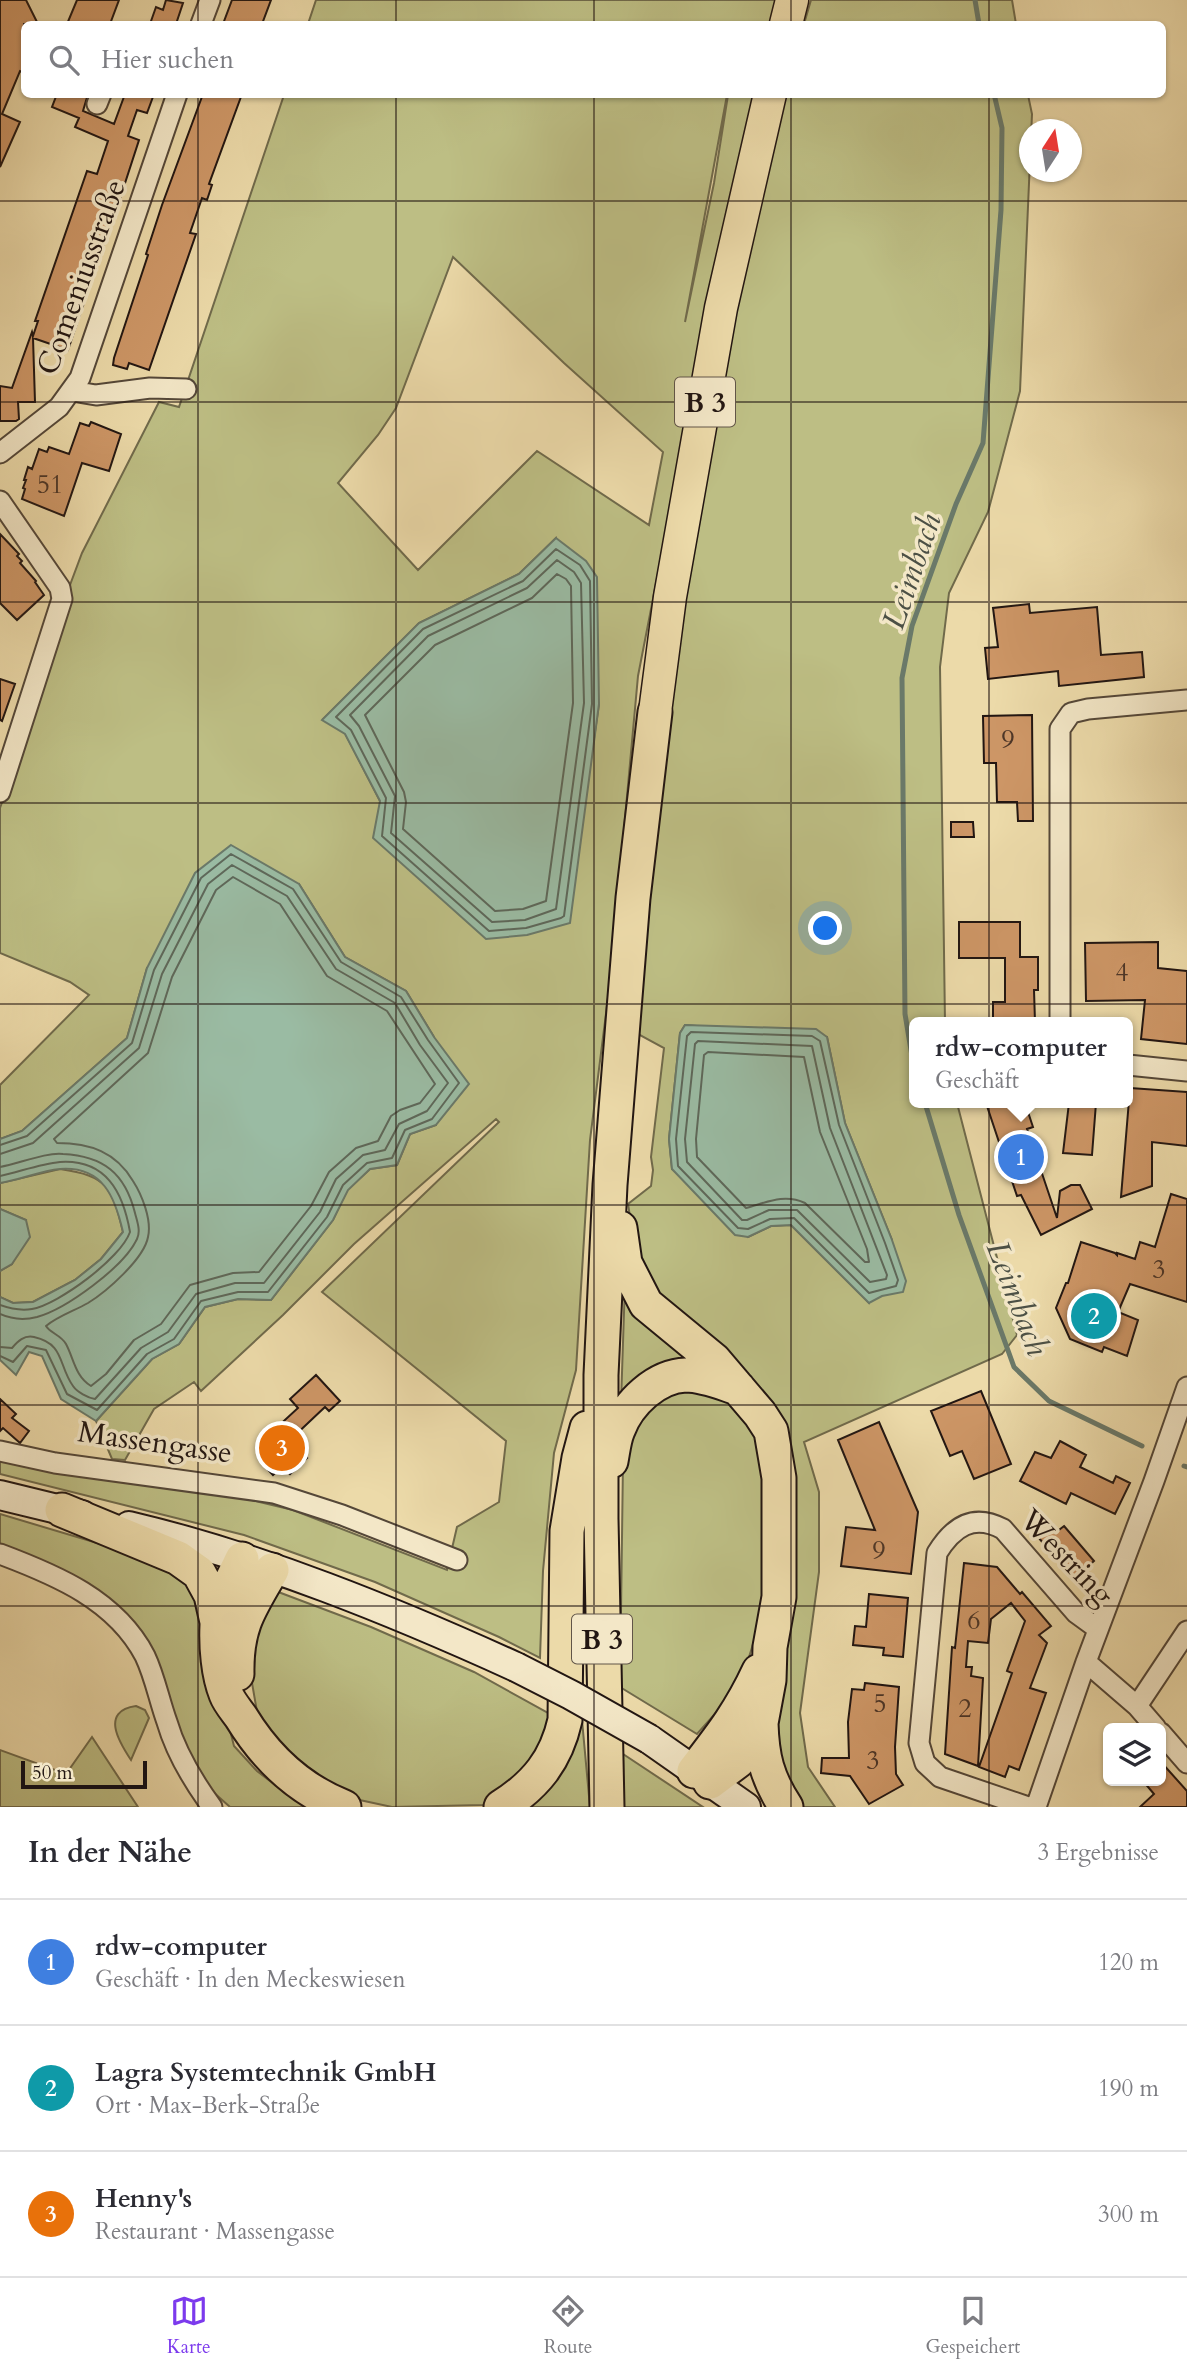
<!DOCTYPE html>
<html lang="de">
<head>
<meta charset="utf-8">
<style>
	body { margin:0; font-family:Cardo,serif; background:#f7f7f7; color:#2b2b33 }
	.controls { position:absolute; right:21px; bottom:21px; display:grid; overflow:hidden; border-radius:10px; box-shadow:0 2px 5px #0004 }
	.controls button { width:63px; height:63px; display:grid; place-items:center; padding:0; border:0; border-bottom:2px solid #e1e1e2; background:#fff; color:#2b2b33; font:35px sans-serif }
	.compass { position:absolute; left:1019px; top:119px; width:63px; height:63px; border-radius:50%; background:#fff; box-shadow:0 2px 5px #0004; rotate:12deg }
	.scale { position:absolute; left:21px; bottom:18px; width:126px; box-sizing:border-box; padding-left:7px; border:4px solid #221612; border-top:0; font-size:19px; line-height:24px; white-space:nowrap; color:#221612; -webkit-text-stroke:5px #f3e7c7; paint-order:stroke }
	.you { position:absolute; left:826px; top:929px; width:24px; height:24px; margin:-18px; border:5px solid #fff; border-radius:50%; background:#1a73e8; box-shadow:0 0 0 10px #1a73e833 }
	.badge { display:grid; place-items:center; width:46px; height:46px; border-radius:50%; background:#7c3aed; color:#fff; font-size:23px; font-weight:700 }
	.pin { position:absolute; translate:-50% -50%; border:4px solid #fff; box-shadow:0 2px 7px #0006 }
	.popup { position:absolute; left:909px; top:1017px; width:224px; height:91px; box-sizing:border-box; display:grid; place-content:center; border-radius:10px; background:#fff; filter:drop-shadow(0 2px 5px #0005); font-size:23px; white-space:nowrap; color:#7c7c81 }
	.popup b { font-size:26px; color:#2b2b33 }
	.popup::after { content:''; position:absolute; left:50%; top:100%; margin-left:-14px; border:14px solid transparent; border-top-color:#fff }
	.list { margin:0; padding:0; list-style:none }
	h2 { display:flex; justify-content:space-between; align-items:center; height:91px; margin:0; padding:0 28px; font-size:30px }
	h2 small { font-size:23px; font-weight:400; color:#7c7c81 }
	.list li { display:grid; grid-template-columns:46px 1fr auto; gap:21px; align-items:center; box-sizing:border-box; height:126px; padding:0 28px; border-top:2px solid #e1e1e2 }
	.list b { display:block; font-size:26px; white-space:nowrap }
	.list p { margin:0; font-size:23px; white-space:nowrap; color:#7c7c81 }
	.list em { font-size:23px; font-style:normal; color:#7c7c81 }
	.icon { flex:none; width:38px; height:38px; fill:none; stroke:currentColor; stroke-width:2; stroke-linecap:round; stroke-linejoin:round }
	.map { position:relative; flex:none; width:1187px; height:1807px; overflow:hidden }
	.search { position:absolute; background:#fff; box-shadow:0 2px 5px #0004; left:21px; right:21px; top:21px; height:77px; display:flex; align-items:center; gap:18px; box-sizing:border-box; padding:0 24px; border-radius:10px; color:#7c7c81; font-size:26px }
	.sheet { height:469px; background:#fff }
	nav { display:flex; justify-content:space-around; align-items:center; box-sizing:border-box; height:98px; border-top:2px solid #e1e1e2; background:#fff; font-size:19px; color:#7c7c81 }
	nav a { display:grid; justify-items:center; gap:4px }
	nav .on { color:#7c3aed }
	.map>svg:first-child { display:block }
	.green { fill:#bdbe84; stroke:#706a4b; stroke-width:2; fill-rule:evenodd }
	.water { fill:#9abba3; stroke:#6a7969; stroke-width:2 }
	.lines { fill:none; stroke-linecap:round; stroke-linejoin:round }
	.shore { stroke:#5e685a; stroke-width:2 }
	.stream { stroke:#6a7969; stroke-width:5 }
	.building { fill:#cd9666; stroke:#221612; stroke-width:2 }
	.minor-casing { stroke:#544738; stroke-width:23 }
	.secondary-casing { stroke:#221612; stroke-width:32 }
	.primary-casing { stroke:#221612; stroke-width:35 }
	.trunk-casing { stroke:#221612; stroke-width:37 }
	.minor { stroke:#f3e7c7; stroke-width:19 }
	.secondary { stroke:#f3e7c7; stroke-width:28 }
	.primary { stroke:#ecdaa9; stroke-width:32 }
	.trunk { stroke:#ecdaa9; stroke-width:33 }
	.secondary-bridge-casing { stroke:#221612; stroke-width:32; stroke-linecap:butt }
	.secondary-bridge { stroke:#f3e7c7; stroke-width:28 }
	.grid { fill:none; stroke:#221612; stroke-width:2; stroke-opacity:0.55 }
	.labels { text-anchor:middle; stroke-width:7; stroke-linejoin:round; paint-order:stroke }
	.number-label { font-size:26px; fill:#4d3627 }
	.shield { fill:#f3e7c7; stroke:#615548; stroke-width:2 }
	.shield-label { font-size:28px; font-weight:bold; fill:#221612 }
	.street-label { font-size:30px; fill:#221612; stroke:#f3e7c7 }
	.water-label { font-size:32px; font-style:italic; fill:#4c5045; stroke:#f3e7c7 }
</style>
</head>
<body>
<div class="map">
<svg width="1187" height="1807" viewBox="0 0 1187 1807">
	<rect width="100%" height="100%" fill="#ecdaa9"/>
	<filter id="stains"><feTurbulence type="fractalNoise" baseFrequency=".00286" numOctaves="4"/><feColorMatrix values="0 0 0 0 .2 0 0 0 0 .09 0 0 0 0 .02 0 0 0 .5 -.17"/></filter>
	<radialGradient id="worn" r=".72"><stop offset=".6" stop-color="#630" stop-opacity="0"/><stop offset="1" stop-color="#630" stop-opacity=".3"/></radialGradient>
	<path class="green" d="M316,0H778L773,24H308Z
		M811,0H1012L1016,24H804Z
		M284,95H727L685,322L714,183L728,95H757L711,301L638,676L610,982L590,1140L576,1370L554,1453L543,1571L540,1658L499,1637L375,1582L244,1535L0,1474V1457L239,1497L293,1510L447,1570L457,1527L499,1502L506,1441L322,1292L499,1122L496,1119L354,1244L283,1315L201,1391L194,1382L154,1409L125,1460L112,1459L96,1421L152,1359L179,1344L205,1307L238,1299L271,1300L333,1220L347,1190L370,1169L397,1165L410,1134L436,1125L434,1037L406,991L345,957L299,884L147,968L127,1038L22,1131L0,1139V1085L89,995L70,982L0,953V808L55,652L70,585L82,553L159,402L179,407ZM453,257L564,363L663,452L649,525L537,451L418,570L338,483L378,435L396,408ZM556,538L599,704L587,787L380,801L345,733L323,719L419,623L519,574Z
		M785,95H1028L1032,114L1020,391L988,512L949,593L940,667L945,1022H914V1103H957L1017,1335L1002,1354L804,1442L819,1492V1572L800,1713L808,1767L835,1807H800L785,1781L772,1734L785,1461L652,1302L637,1261L628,1204L651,1186L653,1170L651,1157L664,1048L636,1033L661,754L717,400L765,169ZM685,1025L827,1037L845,1123L892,1240L869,1303L791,1225L771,1226L748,1237L672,1169L669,1139L680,1033Z
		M60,1169C108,1176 112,1187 123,1232L101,1259L75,1280L33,1302L13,1303L0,1297V1271L12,1264L26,1220L0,1209V1183Z
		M625,1282L716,1371L621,1403Z
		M680,1386L730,1398L755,1430L771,1490L768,1596L740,1686L697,1734L620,1687L623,1462L641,1409Z
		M0,1514L154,1560L194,1589L234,1746L257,1771L288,1795L310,1807H230L212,1791L200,1773L182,1739L139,1632L0,1547Z
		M273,1590L371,1627L474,1672L557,1718L520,1784L483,1805L392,1807L355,1799L293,1765L259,1723L252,1683L250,1644Z
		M136,1706L145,1710L149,1718L131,1760C119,1742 100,1711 136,1706Z
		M582,1720L590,1807H517L571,1728Z
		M92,1737L138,1807H0V1750L66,1774Z
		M617,1750L703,1807H619Z"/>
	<path class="water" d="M556,538L586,561L597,577L599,704L570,923L527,935L486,939L373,838L380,801L345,734L322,720L419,623L519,574Z
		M231,845L299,884L345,957L406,991L434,1037L469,1084L436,1125L410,1134L397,1165L370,1169L348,1190L333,1220L271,1300L238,1299L205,1307L179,1344L152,1359L96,1421L61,1399L42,1356L29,1352L16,1375L0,1360V1297L13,1303L33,1302L75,1280L101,1259L123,1232C115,1197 103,1166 60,1169C40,1171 20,1180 0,1183V1139L22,1131L127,1038L147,968L195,873Z
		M685,1025L816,1029L827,1037L845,1123L892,1240L906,1281L903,1292L882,1296L869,1303L791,1225L771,1226L748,1237L735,1235L672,1169L669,1139L680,1033Z
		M0,1209L26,1220L30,1237L12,1264L0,1271Z"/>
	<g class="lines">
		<path class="shore" d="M556,549L580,565L590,581L592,704L564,916L561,918L526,928L489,931L382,836L386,798L351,730L336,717L423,629L523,581Z
			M557,560L574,572L581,583L584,703L556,909L525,920L492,922L391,833L395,796L359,726L350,715L428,636L527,588Z
			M557,574L566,579L571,586L573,703L546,901L523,909L495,911L403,829L406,802L404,792L365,715L435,645L532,598Z
			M233,877L280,904L327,976L387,1011L435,1084L420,1103L400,1110L391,1116L378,1141L356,1148L329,1172L311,1206L259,1272L233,1273L190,1285L161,1324L134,1340L106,1374L91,1386C75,1376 74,1359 66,1344C61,1335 50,1333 46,1326C58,1316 74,1311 88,1303C106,1292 144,1259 148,1237C152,1220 142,1195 133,1181C116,1152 90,1143 57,1143L54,1139L148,1053L172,977L216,890Z
			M691,1032L812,1036L820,1041L839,1125L885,1243L898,1280L896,1286L869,1293L794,1218L770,1219L748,1229L738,1228L678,1166L676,1139L687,1036Z
			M698,1041L812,1046L830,1128L887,1275L886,1279L870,1282L797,1210H769L747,1220H742L687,1162L685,1139L695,1044Z
			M708,1052L804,1057L820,1132L867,1249L869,1262H865L805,1203C784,1193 765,1203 746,1208L697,1157L696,1139L704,1055Z
			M0,1145L27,1136L132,1043L154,970L201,878L231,854L293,889L341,962L401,997L428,1040L459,1083L432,1119L405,1130L392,1158L367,1163L343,1185L327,1217L268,1292H238L201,1301L174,1339L147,1354L97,1410L67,1394L46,1350L27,1346L13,1362L0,1356
			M0,1154L33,1143L139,1048L162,974L208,884L232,865L287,896L336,969L395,1003L420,1045L448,1083L427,1111L399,1124L385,1150L363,1155L336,1179L320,1212L264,1283H235L196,1294L168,1332L141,1348L95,1399C88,1398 77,1392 73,1386C58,1365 65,1344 34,1337C24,1335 18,1341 12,1348L0,1347
			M0,1167C18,1164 46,1152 63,1154C103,1156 125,1173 135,1213C137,1221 141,1231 137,1239C124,1267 66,1309 37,1317C25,1320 11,1319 0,1314
			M0,1176C19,1172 40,1164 60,1162C106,1159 123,1192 130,1232C121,1258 59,1304 32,1309C20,1311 11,1309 0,1305"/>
		<path class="stream" d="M975,0L979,24
			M914,1068L905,1014L902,678L912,626L956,504L983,443L1001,210L1002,128L994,94
			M925,1103L959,1215L1014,1367L1049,1401L1142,1446
			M1184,1466L1187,1467"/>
	</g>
	<path class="building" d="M0,0H26L38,24H24V73L20,71L2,114L20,122L0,167Z
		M77,0H119L110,24H67Z
		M166,0L183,3L176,24H150L156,7L163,10Z
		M232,0H271L262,24H223Z
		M57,94H88L83,111L114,124L125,94H154L147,113L137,110L128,136L139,140L114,217L111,216L102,243L104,244L68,350L33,338L35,402H18L19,419L16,421H0V386L12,388L32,332L33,336L38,321H35L87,171L97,174L108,141L75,127L79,118L52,107Z
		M203,94H242L209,184L212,185L207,200L202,198L190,233L196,234L149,370L129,363L127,369L113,365L114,358L148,255L146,254L162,205Z
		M91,422L121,434L109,471L82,463L64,516L22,499L25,489L23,488L26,480H24L28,467L32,469L39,449L47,452L49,447L69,454L80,423L89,426Z
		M0,534L19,554L17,556L22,561L20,563L36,581L35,582L44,595L17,620L0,603Z
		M1029,604L1030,613L1097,607L1101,655L1142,652L1144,677L1059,686L1058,671L988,679L985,648L998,647L993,608Z
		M0,679L15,684L2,721L0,720Z
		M1032,715L1033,821H1018L1017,802H997L996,763H984L983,716Z
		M951,822H973L974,837H951Z
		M959,922H1020V957H1038V990H1034L1035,1022H993V1002H1005V958H959Z
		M1158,942V968L1187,971V1044L1141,1039L1145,1000L1086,1001L1085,943Z
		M1130,1088L1187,1092V1146L1152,1142V1186L1121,1197Z
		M986,1103H1025L1033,1127L1027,1129L1057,1218L1060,1191L1071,1185H1080L1092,1209L1041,1235L1021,1195L1017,1196Z
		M1069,1103H1096L1092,1155L1063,1153Z
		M1171,1194L1187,1199V1302L1130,1284L1118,1312L1138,1320L1127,1356L1104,1347L1102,1352L1070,1339L1056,1308L1066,1283H1068L1081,1242L1115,1253L1117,1255V1253L1135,1259L1140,1242L1155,1247Z
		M316,1375L340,1401L329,1411L325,1407L290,1440L307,1458L290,1474L282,1466L273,1475L261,1462L271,1453L261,1442L298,1408L290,1399Z
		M981,1391L1011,1464L974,1479L962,1451L950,1456L931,1411Z
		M0,1399L16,1414L12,1418L29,1431L20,1443L3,1428L0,1431Z
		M879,1422L918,1512L911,1574L841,1566L846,1527L875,1530L838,1440Z
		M1060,1441L1086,1455L1080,1467L1113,1483L1116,1476L1130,1483L1115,1514L1071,1493L1066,1504L1020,1481L1035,1452L1051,1458Z
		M1064,1526L1094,1561L1074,1579L1038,1537L1050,1527L1055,1533Z
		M964,1563L997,1567L1020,1594L1022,1592L1051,1626L1039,1635L1047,1643L1030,1688L1046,1693L1019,1770L1009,1766L1005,1777L979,1767L1012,1673L1007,1671L1025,1621L1011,1603L991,1619L988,1643L968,1641L966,1667H972L971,1676L983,1678L978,1766L945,1754L952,1647L955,1648Z
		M869,1594L908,1598L903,1657L883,1655L884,1648L853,1645L855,1626L866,1627Z
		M865,1683L899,1687L895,1747L896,1774L903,1785L869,1804L850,1776L821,1773L822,1758H849L848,1722L852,1689L864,1690Z
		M1161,1762L1187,1791V1807H1140L1154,1794L1143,1781H1161Z"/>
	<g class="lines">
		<g class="minor-casing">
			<path id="minor" d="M201,24L210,0
				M97,104L101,94
				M72,391L96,395L150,388L186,389
				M0,453L59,407L80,378L177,94
				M0,501L60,588L62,599L0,792
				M1060,1022V729L1071,713L1088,709L1187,700
				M1128,1065L1187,1071
				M0,1451L55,1463L274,1493L342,1515L457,1560
				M0,1554C56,1575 116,1600 145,1656C155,1677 159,1700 167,1722C176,1753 193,1781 212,1807
				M1086,1662L1137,1706L1156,1728
				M1137,1706L1187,1631
				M1161,1733L1187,1763
				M1028,1807L940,1777L925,1763L919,1743L937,1553C953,1527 973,1513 1003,1529L1076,1613L1098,1629
				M1036,1807L1086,1662L1154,1481L1187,1387"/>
		</g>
		<g class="secondary-casing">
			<path id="secondary" d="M0,1495L82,1515
				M129,1526C260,1557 393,1611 516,1667
				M649,1739L746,1807"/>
		</g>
		<g class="primary-casing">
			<path id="primary" d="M786,24L792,0
				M655,712L670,597L721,308L770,94"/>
		</g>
		<g class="trunk-casing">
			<path id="trunk" d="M620,1228L625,1263L646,1304L714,1360L760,1414L771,1431L779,1478V1597L770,1647L769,1680L761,1723L748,1749L738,1761L710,1782
				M611,1461C613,1451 614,1439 618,1430C628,1403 656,1376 686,1375C703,1375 722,1383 738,1388
				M62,1510L178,1558L199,1573L211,1595L217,1622
				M242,1559C233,1579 219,1602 217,1625C216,1646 218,1674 226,1694C229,1702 236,1710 241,1717C266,1758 298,1789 344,1807
				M237,1674C236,1627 249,1609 272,1570
				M761,1723C762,1757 767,1778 786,1807
				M694,1771C721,1736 740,1712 759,1671
				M501,1807C536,1785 556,1760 565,1720L567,1531L579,1458L587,1428
				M607,1807L601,1519V1375L610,1185L625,997L633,898L655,712"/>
		</g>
		<use href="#minor" class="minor"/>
		<use href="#secondary" class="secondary"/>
		<use href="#primary" class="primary"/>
		<use href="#trunk" class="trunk"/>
		<g class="secondary-bridge-casing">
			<path id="secondary-bridge" d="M516,1667L571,1695L649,1739"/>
		</g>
		<use href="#secondary-bridge" class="secondary-bridge"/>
	</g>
	<path class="grid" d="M198,0V24M396,0V24M594,0V24M791,0V24M989,0V24M198,94V1807M396,94V1807M594,94V1807M791,94V1807M989,94V1807M0,201H1187M0,402H1187M0,602H1187M0,803H1187M0,1004H1187M0,1205H1187M0,1405H1187M0,1606H1187"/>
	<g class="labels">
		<g class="number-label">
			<text x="50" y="493">51</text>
			<text x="1008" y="748">9</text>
			<text x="1122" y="981">4</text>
			<text x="1159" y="1278">3</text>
			<text x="879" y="1559">9</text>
			<text x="974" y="1629">6</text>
			<text x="880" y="1712">5</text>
			<text x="965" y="1717">2</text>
			<text x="873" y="1769">3</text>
		</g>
		<g class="shield">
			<rect x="675" y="377.5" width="60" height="49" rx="5"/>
			<rect x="572" y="1614.5" width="60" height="49" rx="5"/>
		</g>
		<g class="shield-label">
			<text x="705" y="412">B 3</text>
			<text x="602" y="1649">B 3</text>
		</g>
		<g class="street-label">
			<text transform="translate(81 277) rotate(-70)" y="10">Comeniusstraße</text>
			<text transform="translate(155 1442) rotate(8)" y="10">Massengasse</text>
			<text transform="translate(1067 1557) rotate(46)" y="10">Westring</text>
		</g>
		<g class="water-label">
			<text transform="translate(911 571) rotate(-71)" y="11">Leimbach</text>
			<text transform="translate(1018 1298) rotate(69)" y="11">Leimbach</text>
		</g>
	</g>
	<rect width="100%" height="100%" filter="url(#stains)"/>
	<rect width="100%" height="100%" fill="url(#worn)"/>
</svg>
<div class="controls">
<button><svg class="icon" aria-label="layers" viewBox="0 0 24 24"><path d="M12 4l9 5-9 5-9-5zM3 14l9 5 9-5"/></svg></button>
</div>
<svg class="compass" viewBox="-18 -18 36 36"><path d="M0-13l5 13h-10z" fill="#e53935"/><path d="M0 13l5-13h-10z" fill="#7c7c81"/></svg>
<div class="scale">50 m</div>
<div class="you"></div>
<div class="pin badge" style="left:1021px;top:1157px;background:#3f7fe0">1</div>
<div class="popup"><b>rdw-computer</b>Geschäft</div>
<div class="pin badge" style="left:1094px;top:1316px;background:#0f9aa8">2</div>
<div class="pin badge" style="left:282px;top:1448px;background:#e8710a">3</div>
<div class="search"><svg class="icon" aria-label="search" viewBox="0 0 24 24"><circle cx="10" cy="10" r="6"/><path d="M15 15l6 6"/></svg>Hier suchen</div>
</div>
<section class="sheet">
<h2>In der Nähe<small>3 Ergebnisse</small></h2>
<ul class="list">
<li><span class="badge" style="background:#3f7fe0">1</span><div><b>rdw-computer</b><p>Geschäft · In den Meckeswiesen</p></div><em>120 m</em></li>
<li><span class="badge" style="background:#0f9aa8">2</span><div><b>Lagra Systemtechnik GmbH</b><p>Ort · Max-Berk-Straße</p></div><em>190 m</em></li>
<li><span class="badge" style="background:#e8710a">3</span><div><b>Henny's</b><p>Restaurant · Massengasse</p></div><em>300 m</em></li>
</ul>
</section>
<nav>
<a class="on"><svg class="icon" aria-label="map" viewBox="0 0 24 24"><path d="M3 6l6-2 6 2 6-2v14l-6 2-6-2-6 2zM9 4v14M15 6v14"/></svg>Karte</a>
<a><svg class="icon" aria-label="directions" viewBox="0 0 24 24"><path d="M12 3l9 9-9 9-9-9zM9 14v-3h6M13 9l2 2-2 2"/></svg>Route</a>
<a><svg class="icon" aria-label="saved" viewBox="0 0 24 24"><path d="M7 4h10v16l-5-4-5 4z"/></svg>Gespeichert</a>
</nav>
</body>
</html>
